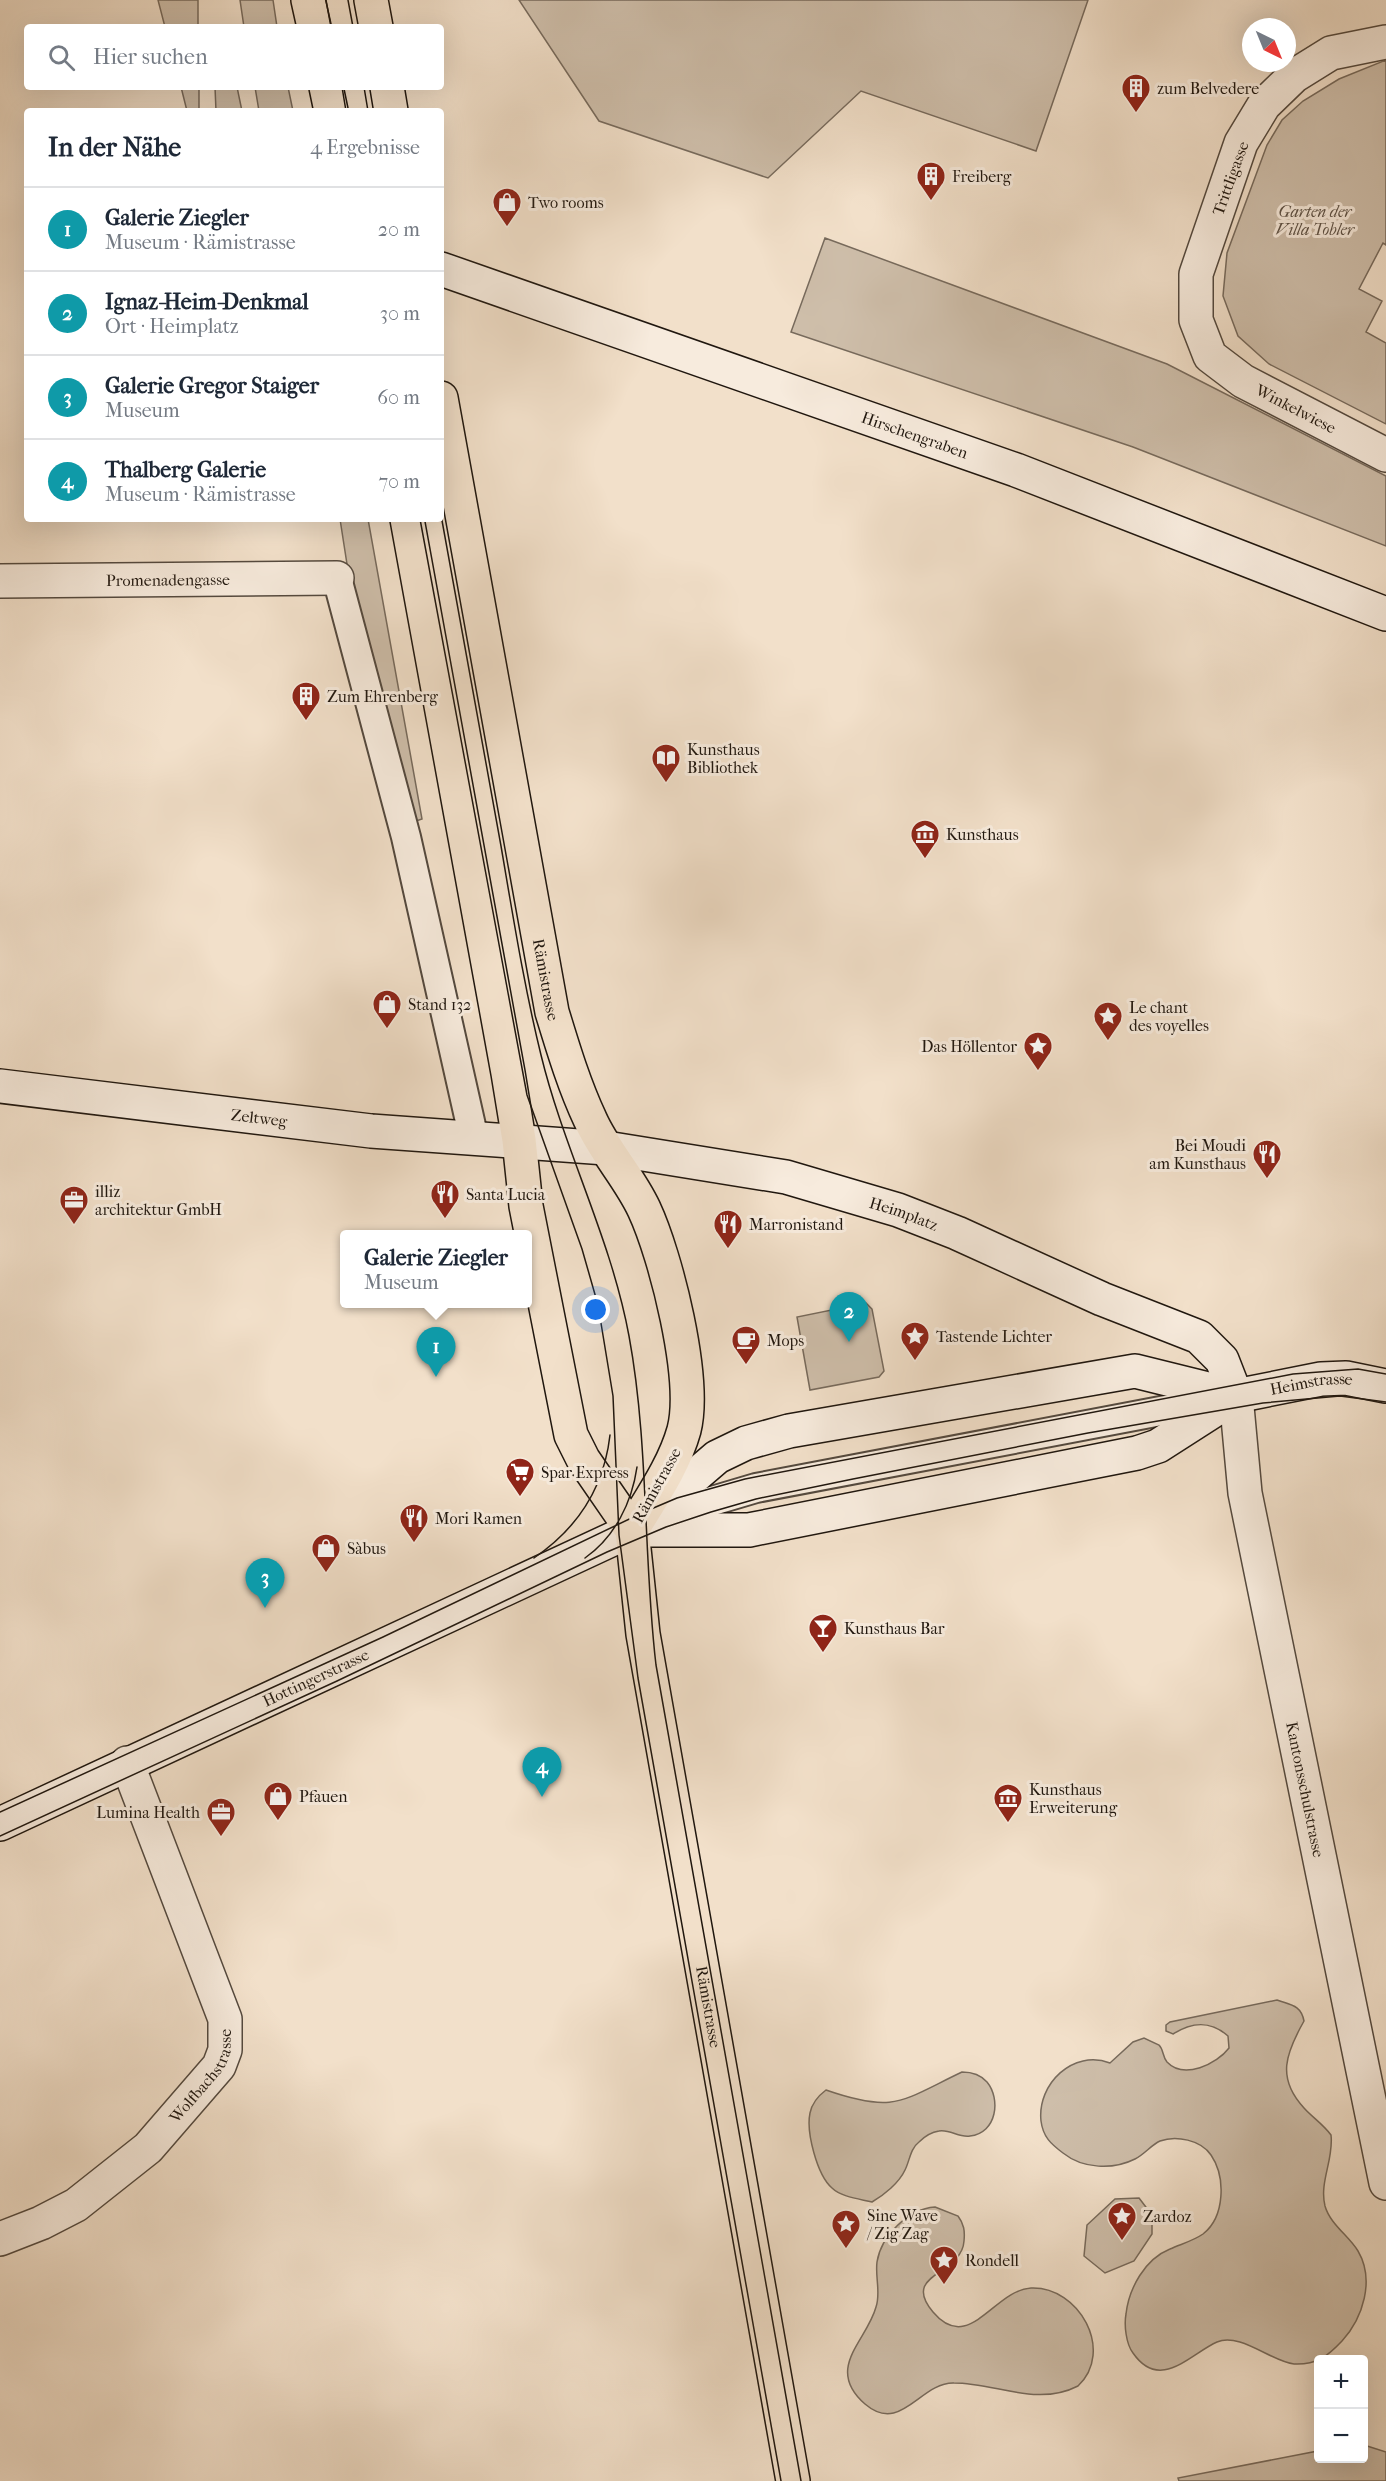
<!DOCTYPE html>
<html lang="de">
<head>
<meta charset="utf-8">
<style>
	body { margin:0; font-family:"IM FELL French Canon",serif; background:#f6f6f7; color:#1f2937 }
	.controls { position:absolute; right:18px; bottom:18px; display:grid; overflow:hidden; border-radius:6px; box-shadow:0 6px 24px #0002 }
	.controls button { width:54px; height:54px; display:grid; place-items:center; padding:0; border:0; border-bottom:2px solid #e0e1e3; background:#fff; color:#1f2937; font:30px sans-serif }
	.compass { position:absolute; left:1242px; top:18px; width:54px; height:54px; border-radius:50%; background:#fff; box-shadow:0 6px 24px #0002; rotate:137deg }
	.you { position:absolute; left:596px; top:1310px; width:21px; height:21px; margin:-15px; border:4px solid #fff; border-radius:50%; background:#1a73e8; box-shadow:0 0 0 9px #1a73e833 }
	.badge { display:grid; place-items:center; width:39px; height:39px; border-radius:50%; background:#1a73e8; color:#fff; font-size:20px; font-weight:700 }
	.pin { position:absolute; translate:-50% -50px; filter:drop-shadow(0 2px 3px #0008) }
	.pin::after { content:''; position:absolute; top:32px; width:21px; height:18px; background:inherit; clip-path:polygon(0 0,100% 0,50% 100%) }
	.popup { position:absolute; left:340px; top:1230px; width:192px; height:78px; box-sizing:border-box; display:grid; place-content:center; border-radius:6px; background:#fff; filter:drop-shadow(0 2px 4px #0005); font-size:20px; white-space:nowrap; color:#747a83 }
	.popup b { font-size:22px; color:#1f2937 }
	.popup::after { content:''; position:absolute; left:50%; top:100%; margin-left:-12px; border:12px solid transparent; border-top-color:#fff }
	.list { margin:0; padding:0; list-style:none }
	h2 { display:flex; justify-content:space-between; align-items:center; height:78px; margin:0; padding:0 24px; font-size:26px }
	h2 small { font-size:20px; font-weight:400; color:#747a83 }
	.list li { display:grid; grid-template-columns:39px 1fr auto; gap:18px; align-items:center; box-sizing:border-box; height:84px; padding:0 24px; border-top:2px solid #e0e1e3 }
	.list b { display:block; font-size:22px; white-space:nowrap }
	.list p { margin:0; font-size:20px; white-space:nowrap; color:#747a83 }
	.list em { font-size:20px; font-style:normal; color:#747a83 }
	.icon { flex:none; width:33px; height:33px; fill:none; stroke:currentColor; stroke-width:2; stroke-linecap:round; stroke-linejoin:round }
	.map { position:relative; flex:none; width:1386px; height:2481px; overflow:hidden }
	.search { position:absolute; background:#fff; box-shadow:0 6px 24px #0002; left:24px; top:24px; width:420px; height:66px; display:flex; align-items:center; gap:15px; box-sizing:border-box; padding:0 21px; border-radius:6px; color:#747a83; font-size:22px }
	.panel { position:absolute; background:#fff; box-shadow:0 6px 24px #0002; left:24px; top:108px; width:420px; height:414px; border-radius:6px }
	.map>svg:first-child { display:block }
	.green { fill:#cebeaa; stroke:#776a5c; stroke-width:1.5 }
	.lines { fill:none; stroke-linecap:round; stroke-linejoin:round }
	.lane-casing { stroke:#54493e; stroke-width:32 }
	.street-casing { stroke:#54493e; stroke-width:36 }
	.secondary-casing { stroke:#20170f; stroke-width:36 }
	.primary-casing { stroke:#20170f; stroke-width:36 }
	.lane { stroke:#f7ebdd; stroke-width:28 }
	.street { stroke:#f7ebdd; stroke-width:33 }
	.secondary { stroke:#f7ebdd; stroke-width:33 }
	.primary { stroke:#f2e0ca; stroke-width:33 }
	.tram { stroke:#20170f; stroke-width:1.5 }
	.labels { text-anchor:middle; stroke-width:6; stroke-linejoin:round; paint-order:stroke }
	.poi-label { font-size:16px; fill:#20170f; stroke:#f7ebdd; text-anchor:start }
	.street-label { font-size:16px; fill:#20170f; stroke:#f7ebdd }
	.park-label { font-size:16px; font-style:italic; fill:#5d5145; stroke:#f7ebdd }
</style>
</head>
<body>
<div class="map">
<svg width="1386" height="2481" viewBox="0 0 1386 2481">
	<rect width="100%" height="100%" fill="#f2e0ca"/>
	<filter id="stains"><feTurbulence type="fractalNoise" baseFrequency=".00333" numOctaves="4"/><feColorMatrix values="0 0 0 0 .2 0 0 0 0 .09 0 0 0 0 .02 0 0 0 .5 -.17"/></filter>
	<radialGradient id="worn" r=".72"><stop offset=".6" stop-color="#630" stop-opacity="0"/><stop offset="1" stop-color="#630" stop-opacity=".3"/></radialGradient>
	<path class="green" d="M158,0H198V27H165Z
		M240,0H273L277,27H244Z
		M519,0H1088L1036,151L861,91L768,178L599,121Z
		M1386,60V245L1383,243L1359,289L1382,301L1366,332L1386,343V424L1269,364L1238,336L1223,296L1227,253L1267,145L1282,120L1303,101L1339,79Z
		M181,87H199V111H187Z
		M215,87H237L242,111H216Z
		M255,87H288L293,111H259Z
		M825,238L1167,364L1386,476V546L1133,447L791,332Z
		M340,519H368L422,819L413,822L349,577Z
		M866,1303L872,1309L884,1371L879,1377L810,1390L797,1317Z
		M1277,2000C1291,2005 1301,2005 1304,2021C1286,2053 1276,2078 1304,2108C1313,2118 1323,2124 1331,2135C1334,2159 1319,2182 1325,2206C1330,2224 1349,2236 1358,2251C1375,2280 1363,2318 1342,2341C1327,2357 1316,2365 1294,2364C1272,2362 1240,2332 1217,2342C1190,2354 1160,2392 1133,2353C1126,2344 1124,2325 1126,2314C1129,2288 1145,2259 1170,2249C1181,2244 1193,2241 1203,2234C1225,2217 1226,2177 1211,2155C1201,2140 1176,2135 1160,2141C1151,2145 1145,2154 1135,2159C1113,2170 1083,2169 1063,2153C1051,2144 1043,2137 1041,2121C1037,2084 1073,2049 1110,2063L1133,2042L1144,2038L1159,2045C1164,2050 1162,2056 1167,2062C1184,2080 1217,2064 1229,2048L1228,2036C1210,2020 1192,2022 1173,2034L1166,2031V2025L1170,2022Z
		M962,2072C972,2072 980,2074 987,2082C1001,2099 997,2133 970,2136C959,2138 950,2129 939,2131C932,2132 924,2137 919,2142C910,2149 910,2160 905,2170C899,2183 884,2195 872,2202C860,2199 841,2197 832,2188C817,2175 806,2132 810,2113C812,2103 818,2096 826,2090C895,2114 901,2101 962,2072Z
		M1139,2198L1152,2215V2234L1134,2261L1105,2273L1084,2256L1087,2225L1115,2199Z
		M935,2207L958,2216C964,2224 965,2231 964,2241C962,2275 900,2273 933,2312C969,2355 994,2290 1031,2288C1079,2286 1115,2351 1078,2386C1037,2407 996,2383 954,2383C920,2382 901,2435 865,2404C824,2368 867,2341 876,2307C881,2293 875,2277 877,2262C881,2236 908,2209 935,2207Z
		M1364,2445L1386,2452V2481H1179L1178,2478L1318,2451V2458H1364Z"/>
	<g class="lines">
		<g class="lane-casing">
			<path id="lane" d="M337,578L406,837L474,1139
				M642,1526L692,1507L756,1488L1229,1398"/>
		</g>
		<g class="street-casing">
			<g id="street">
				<path id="s1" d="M1386,42L1331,53L1294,76L1264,105L1241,143L1196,274V320L1210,356L1243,381L1386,455"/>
				<path id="s2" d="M0,581L337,578"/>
				<path id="s3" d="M1236,1396L1245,1493L1386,2183"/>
				<path id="s4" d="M0,2239L41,2223L76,2205L148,2148L219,2066L225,2050V2019L127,1763"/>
			</g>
		</g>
		<g class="secondary-casing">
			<g id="secondary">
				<path id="s5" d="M441,269L1016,470L1386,614"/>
				<path id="s6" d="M0,1086L371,1131L606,1148L786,1177L898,1210L957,1233L1102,1299L1199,1337L1222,1360L1236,1396"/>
				<path id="s7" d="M632,1530H749L1137,1453L1158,1446L1236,1396L1321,1379L1346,1378L1386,1386"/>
				<path id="s8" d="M0,1824L632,1530L717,1457L746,1443L789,1431L1135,1371L1236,1396"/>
			</g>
		</g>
		<g class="primary-casing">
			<g id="primary">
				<path d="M308,0L314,27"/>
				<path d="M371,0L376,27"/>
				<path d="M326,87L331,111"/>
				<path d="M387,87L391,111"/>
				<path id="s9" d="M441,398L552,1012C563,1048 574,1085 590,1119C604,1151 629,1177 644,1209C666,1256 697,1379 684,1430C674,1466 651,1498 632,1530"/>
				<path id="s10" d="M407,519L508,1073L519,1140L526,1206L571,1435L583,1459L632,1530L643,1634L793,2481"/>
			</g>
		</g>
		<use href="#lane" class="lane"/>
		<use href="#street" class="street"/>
		<use href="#secondary" class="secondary"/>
		<use href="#primary" class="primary"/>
		<path class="tram" d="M326,0L331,27
			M348,0L353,27
			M342,87L346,111
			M364,87L368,111
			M441,515C461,625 481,736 501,846C513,916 524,986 541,1055C564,1150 611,1238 629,1336C649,1444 643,1556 656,1665L801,2481
			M420,519L527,1095L582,1249L598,1305L613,1396L619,1535L638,1678L781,2481
			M534,1558C578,1528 604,1488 610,1435
			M585,1558C615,1537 632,1502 637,1467
			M0,1812L383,1637L644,1512L677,1498L745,1479L1293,1374L1358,1369L1386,1374
			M0,1836L337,1681L607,1552L666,1527L711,1512L756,1499L853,1479L1088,1433L1263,1403L1340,1396L1386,1402"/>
	</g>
	<defs>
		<g id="building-pin" transform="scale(1.5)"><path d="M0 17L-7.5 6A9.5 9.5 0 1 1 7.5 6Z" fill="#8f2418" stroke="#f7ebdd"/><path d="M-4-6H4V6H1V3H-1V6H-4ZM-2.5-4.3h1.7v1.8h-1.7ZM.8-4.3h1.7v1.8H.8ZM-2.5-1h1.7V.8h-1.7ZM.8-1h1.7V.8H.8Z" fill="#fff"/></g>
		<g id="shop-pin" transform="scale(1.5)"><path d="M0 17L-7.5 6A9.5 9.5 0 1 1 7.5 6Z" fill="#8f2418" stroke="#f7ebdd"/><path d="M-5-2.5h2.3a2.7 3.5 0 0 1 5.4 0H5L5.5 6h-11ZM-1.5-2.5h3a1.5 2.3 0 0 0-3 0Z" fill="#fff"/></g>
		<g id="library-pin" transform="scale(1.5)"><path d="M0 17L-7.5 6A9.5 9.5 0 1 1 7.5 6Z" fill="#8f2418" stroke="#f7ebdd"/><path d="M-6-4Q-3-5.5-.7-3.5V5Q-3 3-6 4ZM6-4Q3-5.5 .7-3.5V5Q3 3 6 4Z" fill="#fff"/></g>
		<g id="museum-pin" transform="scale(1.5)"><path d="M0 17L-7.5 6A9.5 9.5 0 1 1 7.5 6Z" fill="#8f2418" stroke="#f7ebdd"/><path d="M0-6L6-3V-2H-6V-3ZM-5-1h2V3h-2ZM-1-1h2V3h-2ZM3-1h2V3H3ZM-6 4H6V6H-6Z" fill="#fff"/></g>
		<g id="sight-pin" transform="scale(1.5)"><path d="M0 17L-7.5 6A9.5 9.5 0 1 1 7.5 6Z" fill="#8f2418" stroke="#f7ebdd"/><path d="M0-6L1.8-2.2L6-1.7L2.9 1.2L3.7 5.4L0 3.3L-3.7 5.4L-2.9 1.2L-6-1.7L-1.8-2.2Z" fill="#fff"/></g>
		<g id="restaurant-pin" transform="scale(1.5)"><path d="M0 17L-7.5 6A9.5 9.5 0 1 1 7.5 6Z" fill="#8f2418" stroke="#f7ebdd"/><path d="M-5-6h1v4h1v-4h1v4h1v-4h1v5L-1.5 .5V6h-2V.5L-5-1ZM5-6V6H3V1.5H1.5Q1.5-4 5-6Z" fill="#fff"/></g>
		<g id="office-pin" transform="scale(1.5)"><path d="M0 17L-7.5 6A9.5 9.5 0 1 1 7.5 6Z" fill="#8f2418" stroke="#f7ebdd"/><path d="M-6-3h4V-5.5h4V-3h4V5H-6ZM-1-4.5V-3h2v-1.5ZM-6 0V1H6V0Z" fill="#fff"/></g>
		<g id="cafe-pin" transform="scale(1.5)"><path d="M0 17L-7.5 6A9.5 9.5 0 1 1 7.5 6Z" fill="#8f2418" stroke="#f7ebdd"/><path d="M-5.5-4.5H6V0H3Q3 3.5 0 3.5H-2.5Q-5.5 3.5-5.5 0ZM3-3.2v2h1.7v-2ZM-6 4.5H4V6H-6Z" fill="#fff"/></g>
		<g id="supermarket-pin" transform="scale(1.5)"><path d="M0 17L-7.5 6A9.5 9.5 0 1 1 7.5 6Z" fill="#8f2418" stroke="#f7ebdd"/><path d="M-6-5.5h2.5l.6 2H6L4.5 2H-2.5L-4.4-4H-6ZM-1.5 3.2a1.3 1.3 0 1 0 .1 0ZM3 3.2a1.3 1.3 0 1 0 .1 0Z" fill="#fff"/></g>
		<g id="bar-pin" transform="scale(1.5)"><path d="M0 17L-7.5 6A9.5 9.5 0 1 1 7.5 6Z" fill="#8f2418" stroke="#f7ebdd"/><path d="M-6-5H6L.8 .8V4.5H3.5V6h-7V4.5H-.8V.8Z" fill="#fff"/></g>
	</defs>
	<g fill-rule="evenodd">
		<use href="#building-pin" x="1136" y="88"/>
		<use href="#building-pin" x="931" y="176"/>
		<use href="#shop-pin" x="507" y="202"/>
		<use href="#building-pin" x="306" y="696"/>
		<use href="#library-pin" x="666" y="758"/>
		<use href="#museum-pin" x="925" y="834"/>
		<use href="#shop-pin" x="387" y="1004"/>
		<use href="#sight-pin" x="1108" y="1016"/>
		<use href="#sight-pin" x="1038" y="1046"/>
		<use href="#restaurant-pin" x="1267" y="1154"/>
		<use href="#restaurant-pin" x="445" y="1194"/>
		<use href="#office-pin" x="74" y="1200"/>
		<use href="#restaurant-pin" x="728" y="1224"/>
		<use href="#sight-pin" x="915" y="1336"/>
		<use href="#cafe-pin" x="746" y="1340"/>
		<use href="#supermarket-pin" x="520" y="1472"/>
		<use href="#restaurant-pin" x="414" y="1518"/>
		<use href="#shop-pin" x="326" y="1548"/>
		<use href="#bar-pin" x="823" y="1628"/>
		<use href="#shop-pin" x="278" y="1796"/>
		<use href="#museum-pin" x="1008" y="1798"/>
		<use href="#office-pin" x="221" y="1812"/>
		<use href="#sight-pin" x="1122" y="2216"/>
		<use href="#sight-pin" x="846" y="2224"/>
		<use href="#sight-pin" x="944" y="2260"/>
	</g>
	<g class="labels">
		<g class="poi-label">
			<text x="1157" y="94">zum Belvedere</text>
			<text x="952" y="182">Freiberg</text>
			<text x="528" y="208">Two rooms</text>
			<text x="327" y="702">Zum Ehrenberg</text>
			<text x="687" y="755">Kunsthaus<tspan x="687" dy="18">Bibliothek</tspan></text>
			<text x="946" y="840">Kunsthaus</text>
			<text x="408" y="1010">Stand 132</text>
			<text x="1129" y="1013">Le chant<tspan x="1129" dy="18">des voyelles</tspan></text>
			<text x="1017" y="1052" text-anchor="end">Das Höllentor</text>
			<text x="1246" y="1151" text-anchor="end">Bei Moudi<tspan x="1246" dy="18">am Kunsthaus</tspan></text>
			<text x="95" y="1197">illiz<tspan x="95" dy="18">architektur GmbH</tspan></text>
			<text x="466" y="1200">Santa Lucia</text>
			<text x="749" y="1230">Marronistand</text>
			<text x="936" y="1342">Tastende Lichter</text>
			<text x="767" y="1346">Mops</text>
			<text x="541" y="1478">Spar Express</text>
			<text x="435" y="1524">Mori Ramen</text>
			<text x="347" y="1554">Sàbus</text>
			<text x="844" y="1634">Kunsthaus Bar</text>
			<text x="1029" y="1795">Kunsthaus<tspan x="1029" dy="18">Erweiterung</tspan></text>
			<text x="299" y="1802">Pfauen</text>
			<text x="200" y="1818" text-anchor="end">Lumina Health</text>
			<text x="867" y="2221">Sine Wave<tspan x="867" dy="18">/ Zig Zag</tspan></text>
			<text x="1143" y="2222">Zardoz</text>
			<text x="965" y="2266">Rondell</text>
		</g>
		<g class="street-label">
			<text transform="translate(1230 178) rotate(-70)" y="6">Trittligasse</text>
			<text dy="6" stroke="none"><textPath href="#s1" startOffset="510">Winkelwiese</textPath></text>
			<text dy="6" stroke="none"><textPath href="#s5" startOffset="502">Hirschengraben</textPath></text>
			<text dy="6" stroke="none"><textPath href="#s2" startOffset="168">Promenadengasse</textPath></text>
			<text dy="6" stroke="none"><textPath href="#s9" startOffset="591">Rämistrasse</textPath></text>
			<text dy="6" stroke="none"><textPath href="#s6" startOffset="261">Zeltweg</textPath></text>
			<text dy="6" stroke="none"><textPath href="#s6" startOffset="915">Heimplatz</textPath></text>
			<text dy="6" stroke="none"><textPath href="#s7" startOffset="704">Heimstrasse</textPath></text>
			<text transform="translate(656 1485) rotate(-61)" y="6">Rämistrasse</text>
			<text dy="6" stroke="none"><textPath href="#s8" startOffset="348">Hottingerstrasse</textPath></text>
			<text dy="6" stroke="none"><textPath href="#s3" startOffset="400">Kantonsschulstrasse</textPath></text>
			<text dy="6" stroke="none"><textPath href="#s10" startOffset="1527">Rämistrasse</textPath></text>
			<text dy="6" stroke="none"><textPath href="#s4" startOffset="267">Wolfbachstrasse</textPath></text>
		</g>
		<g class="park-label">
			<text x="1315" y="217">Garten der<tspan x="1315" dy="18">Villa Tobler</tspan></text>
		</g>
	</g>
	<rect width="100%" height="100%" filter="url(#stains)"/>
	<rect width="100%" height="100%" fill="url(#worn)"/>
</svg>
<div class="controls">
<button>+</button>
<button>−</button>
</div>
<svg class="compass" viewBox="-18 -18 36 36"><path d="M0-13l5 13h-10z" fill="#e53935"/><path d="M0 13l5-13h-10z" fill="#747a83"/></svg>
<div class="you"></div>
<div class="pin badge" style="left:436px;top:1377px;background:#0f9aa8">1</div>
<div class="popup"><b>Galerie Ziegler</b>Museum</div>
<div class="pin badge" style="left:849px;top:1342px;background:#0f9aa8">2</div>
<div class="pin badge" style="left:265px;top:1608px;background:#0f9aa8">3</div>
<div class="pin badge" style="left:542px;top:1797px;background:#0f9aa8">4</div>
<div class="search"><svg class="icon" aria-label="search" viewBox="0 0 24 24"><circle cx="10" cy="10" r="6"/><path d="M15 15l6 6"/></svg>Hier suchen</div>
<section class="panel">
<h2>In der Nähe<small>4 Ergebnisse</small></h2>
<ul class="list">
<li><span class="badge" style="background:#0f9aa8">1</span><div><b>Galerie Ziegler</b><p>Museum · Rämistrasse</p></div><em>20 m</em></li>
<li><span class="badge" style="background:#0f9aa8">2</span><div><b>Ignaz-Heim-Denkmal</b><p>Ort · Heimplatz</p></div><em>30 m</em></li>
<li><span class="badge" style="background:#0f9aa8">3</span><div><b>Galerie Gregor Staiger</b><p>Museum</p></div><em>60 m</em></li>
<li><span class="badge" style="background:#0f9aa8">4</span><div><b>Thalberg Galerie</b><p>Museum · Rämistrasse</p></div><em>70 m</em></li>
</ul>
</section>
</div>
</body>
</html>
